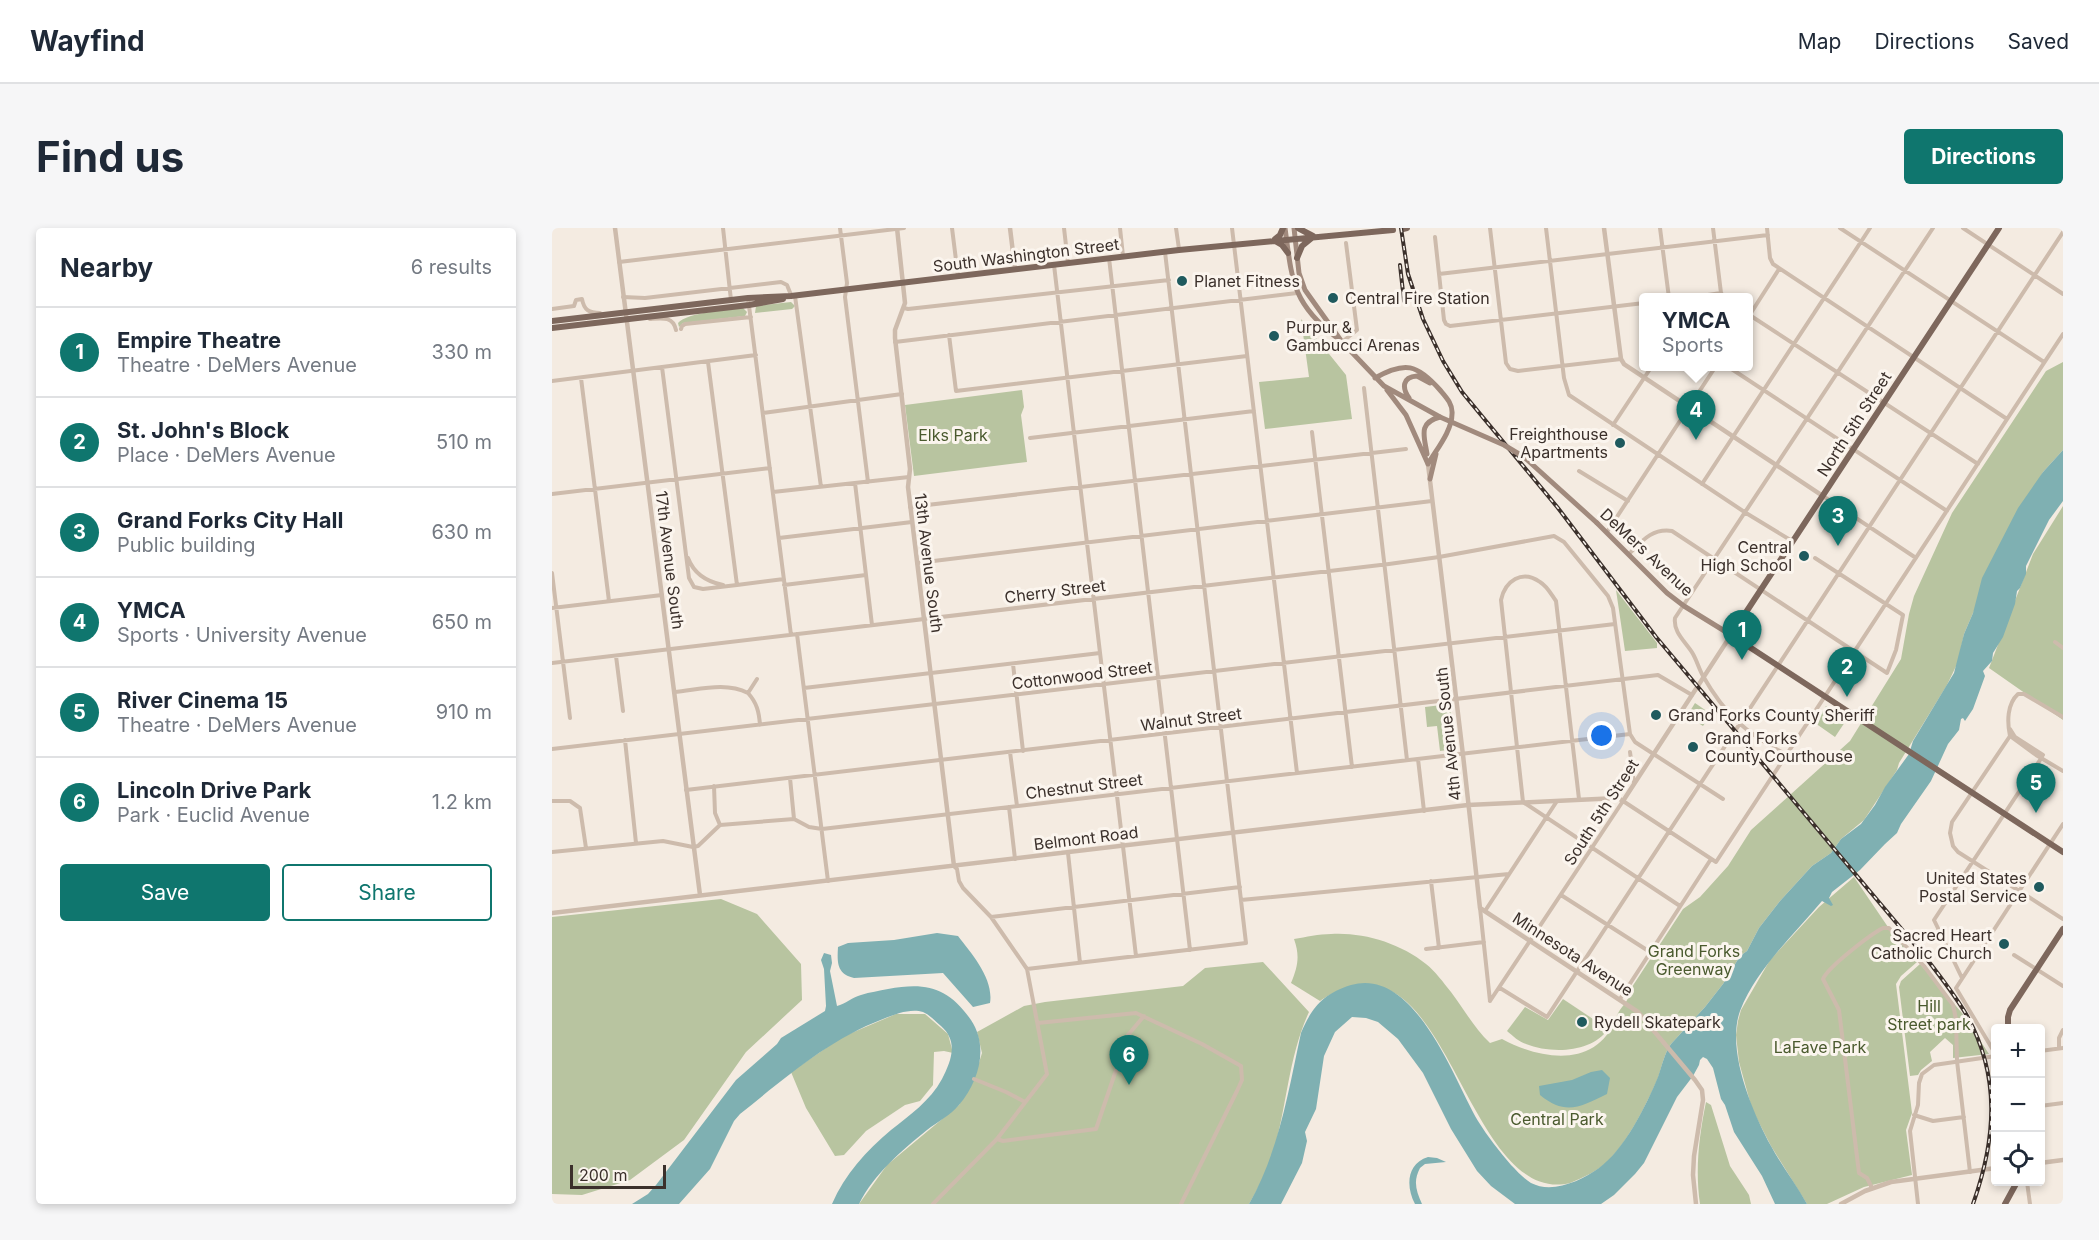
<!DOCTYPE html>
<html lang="en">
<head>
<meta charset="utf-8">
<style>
	body { margin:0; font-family:Inter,sans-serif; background:#f6f6f7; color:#1f2937 }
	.controls { position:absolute; right:18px; bottom:18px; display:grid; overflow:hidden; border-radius:6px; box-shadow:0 3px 9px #0003 }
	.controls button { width:54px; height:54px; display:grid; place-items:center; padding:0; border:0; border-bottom:2px solid #e0e1e3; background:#fff; color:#1f2937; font:30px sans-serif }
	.scale { position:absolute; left:18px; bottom:15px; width:96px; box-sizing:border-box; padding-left:6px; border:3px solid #3b302b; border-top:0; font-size:16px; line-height:21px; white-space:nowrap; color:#3b302b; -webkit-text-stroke:4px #fbf5ee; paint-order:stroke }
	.you { position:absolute; left:1050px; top:508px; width:21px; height:21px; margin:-15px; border:4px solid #fff; border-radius:50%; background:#1a73e8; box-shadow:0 0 0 9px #1a73e833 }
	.badge { display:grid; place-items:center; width:39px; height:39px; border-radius:50%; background:#0f766e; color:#fff; font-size:20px; font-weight:700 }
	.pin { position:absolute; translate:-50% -50px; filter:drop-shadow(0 2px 3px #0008) }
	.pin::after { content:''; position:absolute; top:32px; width:21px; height:18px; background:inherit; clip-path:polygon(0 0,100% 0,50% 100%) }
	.popup { position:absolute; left:1087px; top:65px; width:114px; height:78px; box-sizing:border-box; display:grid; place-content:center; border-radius:6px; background:#fff; filter:drop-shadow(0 2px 4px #0005); font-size:20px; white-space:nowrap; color:#747a83 }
	.popup b { font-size:22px; color:#1f2937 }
	.popup::after { content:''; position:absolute; left:50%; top:100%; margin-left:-12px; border:12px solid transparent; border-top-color:#fff }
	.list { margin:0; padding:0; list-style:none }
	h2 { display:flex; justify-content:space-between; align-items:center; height:78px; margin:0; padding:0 24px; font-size:26px }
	h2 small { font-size:20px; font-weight:400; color:#747a83 }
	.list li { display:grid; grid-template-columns:39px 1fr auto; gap:18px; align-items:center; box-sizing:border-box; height:90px; padding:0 24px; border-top:2px solid #e0e1e3 }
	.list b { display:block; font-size:22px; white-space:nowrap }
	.list p { margin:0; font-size:20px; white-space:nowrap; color:#747a83 }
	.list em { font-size:20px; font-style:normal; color:#747a83 }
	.actions { display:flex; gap:12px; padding:18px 24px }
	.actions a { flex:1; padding:14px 0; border:2px solid #0f766e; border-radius:6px; text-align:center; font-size:21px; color:#0f766e }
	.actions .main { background:#0f766e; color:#fff }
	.icon { flex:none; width:33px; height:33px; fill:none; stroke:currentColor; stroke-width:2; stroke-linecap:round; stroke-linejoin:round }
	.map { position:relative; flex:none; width:1511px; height:976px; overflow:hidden; border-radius:6px }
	header { display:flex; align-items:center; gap:36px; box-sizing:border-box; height:84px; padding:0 30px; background:#fff; border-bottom:2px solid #e0e1e3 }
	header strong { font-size:28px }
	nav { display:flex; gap:33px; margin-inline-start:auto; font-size:21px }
	.intro { display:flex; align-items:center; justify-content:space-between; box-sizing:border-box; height:144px; padding:0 36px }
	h1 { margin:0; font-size:42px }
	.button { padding:15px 27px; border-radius:6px; background:#0f766e; color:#fff; font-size:21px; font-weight:700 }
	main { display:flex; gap:36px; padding:0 36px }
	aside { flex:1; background:#fff; border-radius:6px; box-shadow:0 3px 9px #0003 }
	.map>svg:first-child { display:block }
	.green { fill:#b8c4a0 }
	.water { fill:#7fb0b2 }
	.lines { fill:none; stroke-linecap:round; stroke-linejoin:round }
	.minor { stroke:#cdbbac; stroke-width:4 }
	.tertiary { stroke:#cdbbac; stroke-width:4.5 }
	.secondary { stroke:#a18a7d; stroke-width:5 }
	.primary { stroke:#7d675c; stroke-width:6 }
	.rail-casing { stroke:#3b302b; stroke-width:4 }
	.rail { stroke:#fbf5ee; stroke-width:1.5; stroke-dasharray:4.5; stroke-linecap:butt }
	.secondary-bridge { stroke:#a18a7d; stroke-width:5 }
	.poi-dot { fill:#1f5a5e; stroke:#fbf5ee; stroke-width:2 }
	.labels { text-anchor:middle; stroke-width:6; stroke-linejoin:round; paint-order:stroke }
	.street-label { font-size:16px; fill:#3b302b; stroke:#fbf5ee }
	.poi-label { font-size:16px; fill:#3b302b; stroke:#fbf5ee; text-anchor:start }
	.park-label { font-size:16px; fill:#4a5a2e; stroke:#fbf5ee }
</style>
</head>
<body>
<header>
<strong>Wayfind</strong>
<nav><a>Map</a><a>Directions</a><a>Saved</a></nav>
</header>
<div class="intro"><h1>Find us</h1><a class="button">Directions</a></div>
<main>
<aside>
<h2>Nearby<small>6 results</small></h2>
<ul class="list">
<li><span class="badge">1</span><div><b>Empire Theatre</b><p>Theatre · DeMers Avenue</p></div><em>330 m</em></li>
<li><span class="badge">2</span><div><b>St. John's Block</b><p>Place · DeMers Avenue</p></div><em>510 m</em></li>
<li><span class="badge">3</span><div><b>Grand Forks City Hall</b><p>Public building</p></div><em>630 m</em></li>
<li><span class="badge">4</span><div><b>YMCA</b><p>Sports · University Avenue</p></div><em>650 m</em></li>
<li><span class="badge">5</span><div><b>River Cinema 15</b><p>Theatre · DeMers Avenue</p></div><em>910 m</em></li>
<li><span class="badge">6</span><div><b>Lincoln Drive Park</b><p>Park · Euclid Avenue</p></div><em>1.2 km</em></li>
</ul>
<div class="actions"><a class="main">Save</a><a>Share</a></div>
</aside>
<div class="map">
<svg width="1511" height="976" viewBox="0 0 1511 976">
	<rect width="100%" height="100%" fill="#f4ebe1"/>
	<path class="green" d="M239,74L243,78L240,81L203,85L204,78Z
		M191,80L195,84L193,88L131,95L127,99L126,95C136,84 176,82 191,80Z
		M749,91L794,147L800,191L713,201L707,154L757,149Z
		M1511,134V222L1491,244L1421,385L1412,406L1406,434L1395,457L1347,535L1345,542L1312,592L1289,611L1279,625L1260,638L1228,673L1207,700L1195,723L1188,728L1171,756L1153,779L1119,816C1112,826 1110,838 1106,850C1095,875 1077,912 1057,932C1046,943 1032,949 1018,955C929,976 903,777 828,759C822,757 813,760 806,761C787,763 784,762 768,773L739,755C746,738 748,728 742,711C754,709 767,706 779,706C811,704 848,715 874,736C883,743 891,754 899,764C912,781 922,800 938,815L950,811C989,832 1045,841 1064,790C1067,779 1078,774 1078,762L1131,681L1148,669L1176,638L1199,602L1298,513L1349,431L1357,386L1362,368L1400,285L1494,143Z
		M470,162L472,179L469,187L475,234L362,248L353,177Z
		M1511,278V492L1437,440L1481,326Z
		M1064,362L1105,415V420L1073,423Z
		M1143,475L1159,486L1151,498L1135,488Z
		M898,476L903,521L888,523L885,498L875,499L873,479Z
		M1274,478L1295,491L1283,509L1263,495Z
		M1302,649L1336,699L1365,734L1349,748L1344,756L1360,885L1354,902L1360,947L1312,959L1275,976H1255L1219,918L1200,881L1187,834L1184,807L1186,793L1189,782L1218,732L1267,679Z
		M169,671L205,686L249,736L250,772L194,824L132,912L78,952L30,967L0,966V689Z
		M711,734L757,784C737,827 735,876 722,922C716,941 707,959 697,976H307L335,937L407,877L422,851L430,825L425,804L472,778L493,774L631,758L653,740Z
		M1368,736L1410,785L1437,826L1401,830V817L1393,810L1378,824L1380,833L1369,842L1366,847L1358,848L1347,759L1349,753Z
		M1011,771L1056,801C1040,825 999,826 974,816C967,814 961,808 955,803L973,779L996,792Z
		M344,786H373L396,806L401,825L392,823L382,824L381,857L368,873L353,877L314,903L292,927L283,928L254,880L239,844L290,809Z
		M1154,874L1159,877L1178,938L1197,967L1199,976H1148C1143,942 1147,908 1154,874Z"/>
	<path class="water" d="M1511,222V273L1497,292L1474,338V346L1468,360L1465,363L1463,376L1451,409L1441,425L1440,433L1431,443L1433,448L1421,481L1413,493L1411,490L1409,491L1407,502L1396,516L1379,553L1349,596L1345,605L1333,616L1308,642L1280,664L1277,670L1281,677L1279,678L1270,673C1241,708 1205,740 1188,783C1174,822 1200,883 1219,918C1230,938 1244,956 1255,976H1223L1210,948L1182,904L1173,877L1169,871L1161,840L1155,831L1151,829L1148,832L1147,837L1141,848L1125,869L1092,935L1083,946L1062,967L1049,976H963L939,958L925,943L899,901L871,845L846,811L826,794L814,790L800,789L783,804L772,828L764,881L753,904L755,913L750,935L729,976H697C727,923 736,865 749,805C760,779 771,766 799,757C863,738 902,852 926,893C936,909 947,923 959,937C965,943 972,951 979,955C1000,966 1029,953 1047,940C1072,922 1094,878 1106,849C1110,838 1112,826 1119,816L1153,779L1171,756L1188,728L1195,723L1207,700L1228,673L1260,638L1279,625L1289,611L1309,596L1323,577L1333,559L1357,526L1361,513L1402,445L1412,406L1421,385L1430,350L1466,280L1491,244Z
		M385,705L406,708C420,726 442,751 438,775L421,779L391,745L302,750C285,746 285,735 286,719L296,715L342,712Z
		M272,725L279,727L280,735L278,743L285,778C293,776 301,769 309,767C318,764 327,763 336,761C374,754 396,759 419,792C437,819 427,853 407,877C399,887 385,894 375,902C349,923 322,946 307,976H280C293,946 314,923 339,902C358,887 378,873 390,851C399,833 407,814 389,798C384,794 378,787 371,784C359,780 343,786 331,791C276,812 233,850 188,886L182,893L158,941L127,976H80L96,966L104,957L184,852L225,816L229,810L273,783L274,778L272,741L269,732Z
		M1050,842L1058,850L1055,866C1028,879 1014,888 988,867L987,858L1020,852L1039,844Z
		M876,929L885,930L894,934L873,936L868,940C861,953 864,963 870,976H863C854,959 854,936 876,929Z"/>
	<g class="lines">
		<path class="minor" d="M171,0L179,72
			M288,0L295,55L293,69L316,254
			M400,0L406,48
			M512,0L516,35
			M568,0L571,28
			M624,0L627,21
			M680,0L745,545
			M938,0L954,135L958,141L966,143L1069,131
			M994,0L1012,150L1017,167L1194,285L1240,313
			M1108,0L1117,70
			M1161,0L1169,65L1173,70
			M1215,0L1218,30L1221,36L1455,191
			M1288,0L1492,134
			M1411,0L1511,66
			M883,9L892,92L894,96L898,98L1092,75
			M557,30L638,722
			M67,34L352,0
			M502,37L584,728
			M887,46L1216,7
			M243,68L269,259
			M71,69L93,70L229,54L235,57L239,67
			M196,70L239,407
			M1136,70L1169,65
			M352,80L356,81L617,52
			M0,81L22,78L24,72L30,71C32,82 37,85 48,85
			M1196,86L1426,236
			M1197,88L1227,41
			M98,91C110,90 121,88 124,102
			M129,101L130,98L133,96L199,89
			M397,107L404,163L695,128
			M343,114L745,65
			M790,114L805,102L794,15
			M1175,138L1395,283
			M110,139L137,350L142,359L151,361L185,357L156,134
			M29,150L57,373
			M0,153L204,127
			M812,160L855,532
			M211,185L350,166
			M1061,197L1100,138
			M760,204L800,539
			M478,210L702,183
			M1027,243L1076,273
			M303,255L320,397
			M1150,256L1318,0
			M221,264L357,249
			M0,266L218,240
			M1271,268L1364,330
			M358,279L854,221
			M1055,304L1164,138
			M227,310L360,294
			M1077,326C1090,313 1100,300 1120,303L1335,445L1344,422L1351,387L1263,330
			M136,330C142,346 156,354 171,357
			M365,335L880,273
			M0,345L18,490
			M185,357L232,351
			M232,357L314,347
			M0,380L110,367
			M245,406L276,653
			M1503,414L1511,420
			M64,428L71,483
			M0,435L837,336L887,329L1002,308L1012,314L1056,368L1061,380L1078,506L1083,514L1171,571
			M461,436L471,523
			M205,451L196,465C205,475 207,484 208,497
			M252,460L548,425
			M122,464C146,462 173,453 196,465
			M1458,501L1463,509L1491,527
			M1458,508L1400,594L1398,605L1401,618L1406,624L1511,691
			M1458,508C1455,494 1455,476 1466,466H1472L1511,489
			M1458,508L1484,527L1511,543
			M73,512L84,615
			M0,521L1063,396
			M458,524L465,578
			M1078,524L1082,555
			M1235,527C1195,506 1173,487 1151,448C1147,441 1145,433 1141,426C1134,414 1121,405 1123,390L1381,0
			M866,531L872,583
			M238,550L242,591
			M162,558L163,585L168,597
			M134,562L1106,447L1140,467
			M1027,571L1004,373C999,366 995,358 988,354C970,341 953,353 949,372L971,574L1128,678
			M0,573H18L28,580L34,620
			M457,579L463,631
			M0,624L111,613L141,619L146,618L168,597L242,591L257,599L270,601L1078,506
			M516,625L528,735
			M879,653L887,720
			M1009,667L1098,724
			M689,672L957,646
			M928,680L938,773
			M933,683L1005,573
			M439,689L688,659
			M874,721L932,714
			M1462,727L1511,758
			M475,741L694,715L613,24
			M1410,750L1382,692L1490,529
			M948,760L995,789L1511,4
			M1068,771L1159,631
			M938,773L1071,573L1164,634L1511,106
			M486,795L584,785L650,816L689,838L690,852L685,863L629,976
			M1507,820V810L1511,802
			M1488,823L1511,820
			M1444,827L1404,760L1511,596
			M422,851L454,864L473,874
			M1488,878L1511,875
			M1362,887L1381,893L1412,889
			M445,911L451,913L544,901L576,807L592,788
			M1475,954L1478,976
			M1320,960L1315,950L1307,945L1287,782L1271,751C1276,739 1319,706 1331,700H1337L1372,738L1401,777L1404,791L1405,833L1418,944
			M381,976L445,911L495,846L475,741L439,689L411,660L407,653L405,641L402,638
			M1366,976L1358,903L1366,877L1367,855L1370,846L1382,837L1444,828"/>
		<path class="tertiary" d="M63,0L148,667
			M345,0L353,75L343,102V110L358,241L356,259L402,638
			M458,0L463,41
			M1052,0L1069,131L1072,136L1271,268
			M876,236L911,527L928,680L1086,784L1143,852L1150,862L1151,872L1142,928L1141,947L1144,976
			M0,685L916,577L1066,570L1071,573L1179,407
			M1488,935L1511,932
			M1289,976L1313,963L1339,954L1444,940"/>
		<path class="secondary" d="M733,0C740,52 740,75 784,109
			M742,0L747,45L753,62L790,114L832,158L888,189
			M823,150C853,133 865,136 888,162C894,169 901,176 900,186C900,203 884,222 876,236
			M835,162L854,187L876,236
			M857,170C850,160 850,149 865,148L878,155
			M875,226C872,207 866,195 888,189
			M878,251L884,226
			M1045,295L1115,365L1132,378L1179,407"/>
		<path class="primary" d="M746,0L761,8
			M1447,0L1179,407L1511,624
			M851,1L855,0
			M723,11L728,7L731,0
			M723,13L730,17L736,25
			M745,30L750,18L761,9
			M0,93L196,70L239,68L627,22L841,2
			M0,100L197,77L231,71
			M1456,800V789L1458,782L1511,701
			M1453,976L1465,954"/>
		<g class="rail-casing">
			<path id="rail" d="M849,0L856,46L871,91L891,133L910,164L1006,280L1104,409L1374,730C1388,748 1402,766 1414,786C1449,848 1444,911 1421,976
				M848,37L852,73"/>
		</g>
		<use href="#rail" class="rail"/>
		<path class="secondary-bridge" d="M888,189L952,217L972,229L1045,295"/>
	</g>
	<g class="poi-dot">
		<circle cx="630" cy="53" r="6"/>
		<circle cx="781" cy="70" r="6"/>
		<circle cx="722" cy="108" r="6"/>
		<circle cx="1068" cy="215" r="6"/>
		<circle cx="1252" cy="328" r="6"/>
		<circle cx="1104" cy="487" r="6"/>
		<circle cx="1141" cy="519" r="6"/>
		<circle cx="1487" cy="659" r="6"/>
		<circle cx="1452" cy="716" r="6"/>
		<circle cx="1030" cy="794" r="6"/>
	</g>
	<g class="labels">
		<g class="street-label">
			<text transform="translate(474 27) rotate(-7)" y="6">South Washington Street</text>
			<text transform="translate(1302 196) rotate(-57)" y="6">North 5th Street</text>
			<text transform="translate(1095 324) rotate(43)" y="6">DeMers Avenue</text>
			<text transform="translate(118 332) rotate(83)" y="6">17th Avenue South</text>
			<text transform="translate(377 335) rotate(83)" y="6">13th Avenue South</text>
			<text transform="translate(503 363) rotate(-7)" y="6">Cherry Street</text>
			<text transform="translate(530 447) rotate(-7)" y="6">Cottonwood Street</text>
			<text transform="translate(639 491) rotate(-7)" y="6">Walnut Street</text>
			<text transform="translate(896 506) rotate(-96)" y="6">4th Avenue South</text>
			<text transform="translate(532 558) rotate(-7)" y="6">Chestnut Street</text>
			<text transform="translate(1049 584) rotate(-57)" y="6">South 5th Street</text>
			<text transform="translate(534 610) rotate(-7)" y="6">Belmont Road</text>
			<text transform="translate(1021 726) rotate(33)" y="6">Minnesota Avenue</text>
		</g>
		<g class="poi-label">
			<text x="642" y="59">Planet Fitness</text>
			<text x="793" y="76">Central Fire Station</text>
			<text x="734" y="105">Purpur &amp;<tspan x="734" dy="18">Gambucci Arenas</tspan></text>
			<text x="1056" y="212" text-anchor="end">Freighthouse<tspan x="1056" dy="18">Apartments</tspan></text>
			<text x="1240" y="325" text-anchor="end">Central<tspan x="1240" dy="18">High School</tspan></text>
			<text x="1116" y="493">Grand Forks County Sheriff</text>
			<text x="1153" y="516">Grand Forks<tspan x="1153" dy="18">County Courthouse</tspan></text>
			<text x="1475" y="656" text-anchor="end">United States<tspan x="1475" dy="18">Postal Service</tspan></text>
			<text x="1440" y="713" text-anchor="end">Sacred Heart<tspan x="1440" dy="18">Catholic Church</tspan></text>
			<text x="1042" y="800">Rydell Skatepark</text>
		</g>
		<g class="park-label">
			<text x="401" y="213">Elks Park</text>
			<text x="1142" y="729">Grand Forks<tspan x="1142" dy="18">Greenway</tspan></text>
			<text x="1377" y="784">Hill<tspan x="1377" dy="18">Street park</tspan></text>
			<text x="1268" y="825">LaFave Park</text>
			<text x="1005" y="897">Central Park</text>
		</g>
	</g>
</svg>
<div class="controls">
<button>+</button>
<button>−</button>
<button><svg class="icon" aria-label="locate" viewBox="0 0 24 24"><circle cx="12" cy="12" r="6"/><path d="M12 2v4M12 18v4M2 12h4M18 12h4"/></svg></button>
</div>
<div class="scale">200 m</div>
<div class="you"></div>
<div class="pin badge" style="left:1190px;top:432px">1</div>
<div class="pin badge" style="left:1295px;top:469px">2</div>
<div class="pin badge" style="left:1286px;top:318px">3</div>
<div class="pin badge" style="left:1144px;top:212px">4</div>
<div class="popup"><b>YMCA</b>Sports</div>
<div class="pin badge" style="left:1484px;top:585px">5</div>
<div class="pin badge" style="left:577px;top:857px">6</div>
</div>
</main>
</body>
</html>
